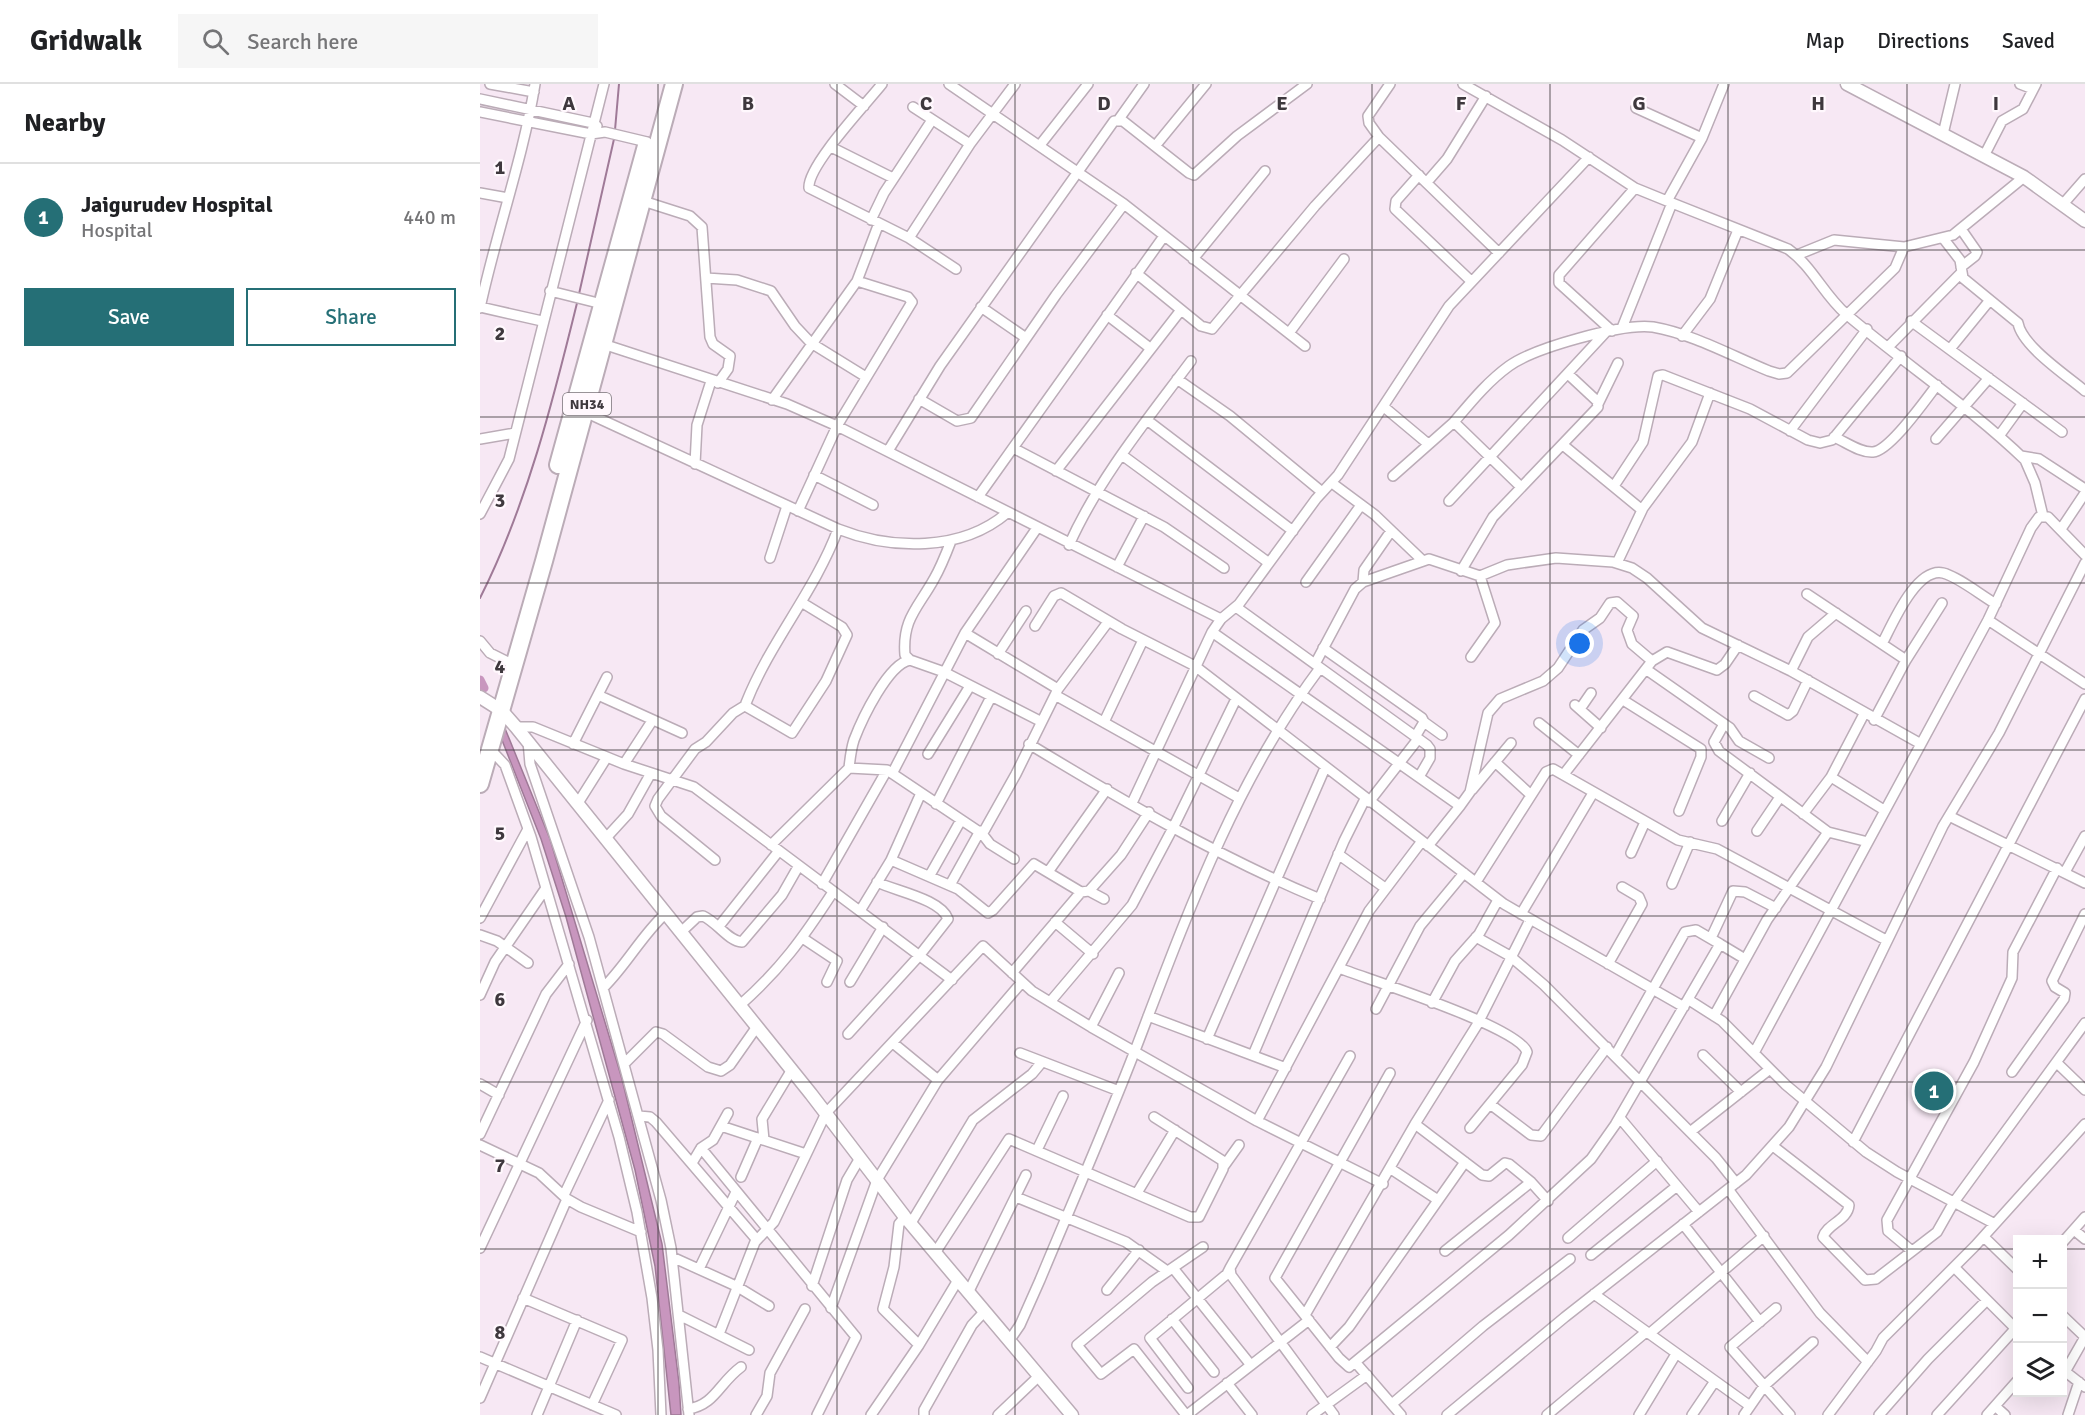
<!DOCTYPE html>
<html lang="en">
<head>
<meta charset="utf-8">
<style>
	body { margin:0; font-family:Signika,sans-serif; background:#f6f6f6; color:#202124 }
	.controls { position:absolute; right:18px; bottom:18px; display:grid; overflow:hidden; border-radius:0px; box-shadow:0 6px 24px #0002 }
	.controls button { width:54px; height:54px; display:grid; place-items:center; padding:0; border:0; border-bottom:2px solid #e0e0e0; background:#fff; color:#202124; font:30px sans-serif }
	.you { position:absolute; left:1100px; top:560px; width:21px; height:21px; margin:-15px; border:4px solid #fff; border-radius:50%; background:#1a73e8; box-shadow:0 0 0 9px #1a73e833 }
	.badge { display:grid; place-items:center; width:39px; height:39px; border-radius:50%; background:#256f76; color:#fff; font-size:20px; font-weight:700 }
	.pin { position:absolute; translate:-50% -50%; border:3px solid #fff; box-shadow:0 2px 6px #0006 }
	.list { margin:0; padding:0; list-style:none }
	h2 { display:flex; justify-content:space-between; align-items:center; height:78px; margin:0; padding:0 24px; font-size:26px }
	h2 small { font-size:20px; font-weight:400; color:#757577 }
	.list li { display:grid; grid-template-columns:39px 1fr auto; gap:18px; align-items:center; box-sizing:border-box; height:108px; padding:0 24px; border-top:2px solid #e0e0e0 }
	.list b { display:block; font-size:22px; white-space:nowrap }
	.list p { margin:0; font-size:20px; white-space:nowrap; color:#757577 }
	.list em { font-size:20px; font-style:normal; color:#757577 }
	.actions { display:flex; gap:12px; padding:18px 24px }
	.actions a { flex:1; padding:14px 0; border:2px solid #256f76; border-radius:0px; text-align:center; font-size:21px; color:#256f76 }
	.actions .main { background:#256f76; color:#fff }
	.icon { flex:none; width:33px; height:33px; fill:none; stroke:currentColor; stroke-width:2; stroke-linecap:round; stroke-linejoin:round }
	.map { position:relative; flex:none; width:1605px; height:1331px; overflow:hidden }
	header { display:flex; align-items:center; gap:36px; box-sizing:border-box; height:84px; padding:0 30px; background:#fff; border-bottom:2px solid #e0e0e0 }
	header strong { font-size:28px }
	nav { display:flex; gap:33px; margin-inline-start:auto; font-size:21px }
	.search { width:420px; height:54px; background:#f6f6f6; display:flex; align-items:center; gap:15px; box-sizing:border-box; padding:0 21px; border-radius:0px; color:#757577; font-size:22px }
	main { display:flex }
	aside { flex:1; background:#fff }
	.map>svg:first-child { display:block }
	.water { fill:#c896be; stroke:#9f7a97; stroke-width:1.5 }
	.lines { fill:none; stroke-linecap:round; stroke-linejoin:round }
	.stream { stroke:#9f7a97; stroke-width:2 }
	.canal { stroke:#c896be; stroke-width:9 }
	.street-casing { stroke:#bbacb7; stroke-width:12 }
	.secondary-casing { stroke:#bbacb7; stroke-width:15 }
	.highway-casing { stroke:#bbacb7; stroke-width:20 }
	.street { stroke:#fff; stroke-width:9 }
	.secondary { stroke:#fff; stroke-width:12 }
	.highway { stroke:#fff; stroke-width:16 }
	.grid { fill:none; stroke:#3e383d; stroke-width:1.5; stroke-opacity:0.55 }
	.labels { text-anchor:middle; stroke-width:4.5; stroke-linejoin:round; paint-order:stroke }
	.shield { fill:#fff8fd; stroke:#787277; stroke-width:1.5 }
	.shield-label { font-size:14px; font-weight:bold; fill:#3e383d }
	.grid-label { font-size:20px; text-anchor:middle; font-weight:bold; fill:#3e383d; stroke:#fff8fd; stroke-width:4.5; stroke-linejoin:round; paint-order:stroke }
</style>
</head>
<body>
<header>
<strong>Gridwalk</strong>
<div class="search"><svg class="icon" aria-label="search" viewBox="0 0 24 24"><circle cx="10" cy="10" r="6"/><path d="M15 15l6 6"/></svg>Search here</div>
<nav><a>Map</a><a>Directions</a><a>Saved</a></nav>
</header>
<main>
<aside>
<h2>Nearby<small></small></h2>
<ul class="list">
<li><span class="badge">1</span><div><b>Jaigurudev Hospital</b><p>Hospital</p></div><em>440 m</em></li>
</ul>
<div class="actions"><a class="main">Save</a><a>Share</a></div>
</aside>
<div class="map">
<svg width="1605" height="1331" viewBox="0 0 1605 1331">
	<rect width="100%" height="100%" fill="#f7e8f4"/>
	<path class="water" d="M24,642L70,755L142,995L182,1160L199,1299L201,1331H191L175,1182L155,1086L86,833L61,755L20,651Z"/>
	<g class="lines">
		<path class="stream" d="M135,46L139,0
			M99,210L134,55
			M0,514C47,421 73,317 98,215"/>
		<path class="canal" d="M0,596L4,604"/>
		<g class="street-casing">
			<path id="street" d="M10,0L54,8
				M355,0L384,22
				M402,0C387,19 327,82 329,104L429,154L476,185
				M469,0L644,120L825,262
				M983,0L1082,56L1155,104L1187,117L1222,54L1244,0
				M1540,0L1553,5
				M0,15L113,39L117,42
				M433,23L490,60
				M1156,24L1222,54
				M0,28L111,50L125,48L167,58
				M639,35L664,0
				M1463,50L1475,0
				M899,53L889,39L888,32L910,0
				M560,61L608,0
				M676,61L726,0
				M351,63L413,94
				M1504,72L1522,37L1543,25L1556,0
				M939,91L916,117L915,125L991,197
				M947,98L967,75L1006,12
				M0,109L28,114
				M163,117L210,132L222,143L230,253L233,260L250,272L248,285L238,299
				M1187,117L1308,165C1332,182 1344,211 1366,230C1425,280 1490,323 1545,376L1555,399L1563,432
				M1584,119L1605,95
				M391,136L404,109L452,36
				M429,154L490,60L535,0
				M1463,154L1480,176L1483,194L1538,239C1542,262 1586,291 1605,307
				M1317,171L1354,156L1424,163L1473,151L1544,93
				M713,175L785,87
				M1481,183L1495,172L1497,168L1481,145
				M656,189L721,242L732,245L835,122L899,53L1019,169
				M226,194L257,196L291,207L315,242L331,259L386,293
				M70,207L122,220
				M0,223L62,237
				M501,223L546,254
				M0,224C16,149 43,75 55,0
				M627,231L670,264
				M1431,237L1582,348
				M1142,244L1192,119
				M1132,247L1079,199V191L1155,104
				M809,249L864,175
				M1202,252L1230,215L1258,146
				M123,260L307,320L357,342L741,535
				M1409,262L1481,189
				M1470,265L1510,216
				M697,295L750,332L842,408
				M439,315L477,337L491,334L576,211L644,120
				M292,316L377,197L399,139
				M1118,320L1138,279
				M904,323L947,359
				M105,328L358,445C411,466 481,468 527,429
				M667,336L813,447
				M974,338C991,318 1007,298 1029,282C1054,264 1142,239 1173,243C1213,250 1252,272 1289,287L1299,290L1307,289L1415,184L1424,163
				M1310,347L1387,245
				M1519,352L1543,319
				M1354,353C1366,358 1380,369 1393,368C1410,367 1446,315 1457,301
				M0,355L35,349
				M1456,355L1509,294
				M1083,361L1162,426
				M535,365L684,443L744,484
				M408,367L460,282L634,37H643L709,89L714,91L757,52L827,0
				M642,371L789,479
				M1541,372L1559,375L1605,405
				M215,380L217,341L231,297
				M576,387L701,226
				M334,391L393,421
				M913,392L974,338L1041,403
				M852,399L895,431L942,476
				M1134,402L1163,358L1178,292L1183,291L1270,325L1328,356L1340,359L1352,356L1421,272
				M498,413L684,152
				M969,417L1126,248
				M318,427L357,342L432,218L428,213L377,197
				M0,430L29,375L124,0
				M1581,445L1605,409
				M589,461C619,394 667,336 711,277
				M290,474L307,422
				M1137,479L1163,424L1212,358L1230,309
				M637,483L664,432
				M981,487L1013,433L1118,323L1117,317L1088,290
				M826,498L881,421
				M883,498L884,486L911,447
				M1327,510L1426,576
				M321,518L362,543L367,551L346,597L312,649L267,623L266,619C290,558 335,507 358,445
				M756,523L947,661L950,665V674L939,693
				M1508,536L1605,600
				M555,542L574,512L581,509L642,545L715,582L1024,820L1204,923
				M732,548L980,722L948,762
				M485,549L578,605
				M0,557L10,569L26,577
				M1402,560C1412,541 1436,483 1463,489C1477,492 1502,512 1516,520
				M843,564L942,634L944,638L935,653
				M518,570L546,527
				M991,573L1015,539L1000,492
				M430,576L425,571C422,535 438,524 454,495C461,483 466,470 471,457
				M1172,577L1187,568L1237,586L1245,580L1258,561
				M835,580L875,505L883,498L949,475L1000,492L1027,481L1076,474L1133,478L1152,484L1167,494L1222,544L1311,587L1441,660
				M1167,586L1250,644L1259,657L1289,674
				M1311,587L1328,553L1356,529
				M118,611L202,649
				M575,611L759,714
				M1274,612L1308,631L1313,627L1328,596
				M1143,616L1221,665V673L1199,727
				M1095,621L1121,644
				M1100,625L1111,609
				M1394,636L1426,576L1462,519
				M624,638L663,556
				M944,638L962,651
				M1059,639L1099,671
				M1244,640L1234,658L1239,667L1348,748L1388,758
				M36,643H53L144,680L214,703L472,896
				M48,657L50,680L109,853L181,1116L191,1164L209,1331
				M93,660L127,593
				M549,660C643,717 739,773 840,815
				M11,666L25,681L51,753L139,1053L157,1128L172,1214L178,1266L181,1331
				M448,670L490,602
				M1015,678L1051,711
				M144,680L172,637
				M369,684C370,675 371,665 374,656C382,635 408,580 430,576L464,588L560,637
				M413,688L485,549L557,444
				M1351,693L1404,726
				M992,706L1031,659
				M889,718L938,655
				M98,719L127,673
				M652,719L732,548L741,535L759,520L836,415L858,391L969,222L1109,73
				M456,720L511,613
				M980,722L990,708L1008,629L1020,615L1063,597L1078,584L1103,546L1120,534L1130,519L1137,518L1153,532L1147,546L1152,560L1172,577L1084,690
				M1323,730L1351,693L1384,630
				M1469,732L1605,799
				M1242,737L1270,689
				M1277,747L1300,713
				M126,754L148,730L171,689
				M291,761L369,684L407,686
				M1151,769L1165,738
				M858,770L905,804
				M235,776L181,732L175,722L178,715L215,665L226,658L253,629L266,621
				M411,776L478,805L508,829L513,826L554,780L601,808L609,807L624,815
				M568,788L627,705
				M1585,788L1605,752
				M450,791L481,736
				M996,798L1066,688L1073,685L1198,756L1237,765L1406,856
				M342,800L407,686L498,747H504L536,690L578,605L628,538
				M1192,800L1210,758
				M470,801L500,747L510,760L534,775
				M609,807L641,771L669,728
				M380,827L411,776L441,709
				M1041,830L1113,709
				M0,834L48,745
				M575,838L613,870
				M240,841L298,768
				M201,848L217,833L223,832C237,838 248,857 262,858L302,811L318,783
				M0,851L17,857L48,879
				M996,853L1030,872L1064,901L1236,1074L1256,1099
				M1231,854L1253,807L1265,808L1296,824
				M324,855L357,877L347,898
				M1128,880L1162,820L1159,813L1142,803
				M859,884C890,896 1039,943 1047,968L1042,981L990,1044
				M532,889L601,808
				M370,898L403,843
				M124,903C147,880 162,851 186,829
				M0,911L15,878L66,804
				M1209,916L1242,937L1306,1001L1386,1068L1417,1088L1515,1140
				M570,918L652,821L694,742L756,615
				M952,919L975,877L999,850L1018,816
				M259,922C301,885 323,854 353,808
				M896,925L940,842L984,789
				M668,932L806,984
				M1234,932L1287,836L1348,748
				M611,943L639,889
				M368,950L439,872L468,835C461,815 415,807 397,798
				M727,955L845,684
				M413,959L458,996
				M540,969L639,1007
				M1274,969L1508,536L1551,444L1559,433H1568L1605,471
				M773,971L864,757L885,715
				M1223,971L1261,1008
				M1135,972L1205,848L1216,846L1240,860
				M145,979L176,948L183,950L228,983L241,987L250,981L276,944
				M1577,979L1605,1006
				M1532,988L1584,915L1585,909L1575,903L1572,897L1605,830
				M910,989L795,1194L859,1274L869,1283L1029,1151L1111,1075L1135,1041L1240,860L1265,875
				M0,1000L19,1011
				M1010,1020L1051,1051L1061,1052L1127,963
				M159,1032L170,1033L176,1038L277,1156
				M1140,1034L1219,1128
				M777,1037L889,827L942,757
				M935,1040L1002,1091L1009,1092L1025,1079L1029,1080L1051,1098L1068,1117
				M241,1042L326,1070
				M1210,1048L1290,985
				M0,1050L66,910L89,880
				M284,1056L282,1035L311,987
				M1373,1058L1605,615
				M0,1061L59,1089L87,1115L101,1123L161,1148
				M1293,1062L1369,1121C1368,1136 1347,1140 1343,1153L1385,1196L1396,1195L1457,1148L1474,1118L1605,939
				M221,1064L376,1253L337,1331
				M557,1066L583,1012
				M212,1079L221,1064L233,1056L248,1029
				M744,1082L759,1061
				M911,1085L958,1116
				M261,1093L278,1054
				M1248,1105L1340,1229L1388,1278
				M657,1109L695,1046
				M84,1111L129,1016
				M536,1113L646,1158L687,1187
				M425,1133L419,1140L414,1183L403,1225L439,1261
				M431,1139L493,1036L552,990L562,978
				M1203,1140L1280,1238
				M1594,1146L1605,1155
				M1504,1153L1538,1186
				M1088,1154L1177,1077
				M1582,1159L1605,1133
				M0,1164L107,936
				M965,1167L1051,1098
				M1432,1167L1408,1147L1407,1136L1494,978L1532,894L1533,868L1577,784
				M455,1169L529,1055L710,1133H719L743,1085V1077L674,1033
				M1111,1171L1197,1102
				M192,1173L256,1202L289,1222
				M1474,1183L1538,1247
				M693,1184L770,1280
				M219,1185L256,1108
				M332,1202L367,1096L380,1074
				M627,1206L659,1166
				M488,1209L546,1091
				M1114,1210L1270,1322
				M43,1214L142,1256L112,1321
				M351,1224L397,1096L458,996L542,898
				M1296,1224L1250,1263L1310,1331
				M199,1231L269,1266
				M825,1231L935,1040L997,941L1050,836
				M1582,1231L1605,1253
				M692,1235L734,1288
				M239,1250L275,1158L294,1138L346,1029L503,862L552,907L611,943L777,1037L903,1100
				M1169,1250L1284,1152
				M529,1257L540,1241L560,1196C592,1119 626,1042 656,964C706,833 755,697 840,584
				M850,1263L869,1243L985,1078
				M0,1273L136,1331
				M876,1279L921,1331
				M1582,1285L1605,1303
				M1585,1288L1605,1253
				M747,1299L772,1331
				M708,1304L670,1254L747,1190L750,1184
				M0,1314L87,1115
				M912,1320L1003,1242L1090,1175
				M1515,1322L1525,1331
				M208,1325C235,1321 239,1299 261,1283
				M57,1331L97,1236
				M276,1331L287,1312L290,1289L325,1225
				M391,1331L439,1261L478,1196
				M444,1331V1326L492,1241L504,1228
				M518,1331L559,1292
				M706,1331L654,1265L621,1290L597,1261L672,1198L723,1163
				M707,1331L829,1236
				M832,1331L887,1291
				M854,1331L751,1191L750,1184L870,972
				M967,1331L1085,1233L1266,1091L1309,1043L1346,983L1463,742L1519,649L1605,479
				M1067,1331L1166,1248
				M1159,1331L1196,1270
				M1212,1331L1235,1297
				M1264,1331L1284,1302L1333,1258
				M1348,1331L1396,1267L1403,1254L1495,1162L1605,1040
				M1399,1331L1448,1275L1507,1216
				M1457,1331L1535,1245
				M1507,1331L1538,1296
				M1588,1331L1599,1298"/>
		</g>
		<g class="secondary-casing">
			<path id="secondary" d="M1367,0L1544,93L1605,137
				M0,613L22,627L36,643L331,1010L425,1133L592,1331"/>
		</g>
		<g class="highway-casing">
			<path id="highway" d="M78,381L166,62
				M0,700L64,477L194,0"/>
		</g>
		<use href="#street" class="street"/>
		<use href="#secondary" class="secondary"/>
		<use href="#highway" class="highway"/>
	</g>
	<path class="grid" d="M178,0V1331M357,0V1331M535,0V1331M713,0V1331M892,0V1331M1070,0V1331M1248,0V1331M1427,0V1331M0,166H1605M0,333H1605M0,499H1605M0,666H1605M0,832H1605M0,998H1605M0,1165H1538M1582,1165H1605"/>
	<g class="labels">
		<rect class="shield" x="83" y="309" width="48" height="22" rx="4.5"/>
		<g class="shield-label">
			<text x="107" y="325">NH34</text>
		</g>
	</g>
	<g class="grid-label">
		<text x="89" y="26">A</text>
		<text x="268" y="26">B</text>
		<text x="446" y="26">C</text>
		<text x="624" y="26">D</text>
		<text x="802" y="26">E</text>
		<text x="981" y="26">F</text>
		<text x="1159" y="26">G</text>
		<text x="1338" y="26">H</text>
		<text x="1516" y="26">I</text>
		<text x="20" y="90">1</text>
		<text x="20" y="256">2</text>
		<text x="20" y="423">3</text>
		<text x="20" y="589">4</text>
		<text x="20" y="756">5</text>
		<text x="20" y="922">6</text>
		<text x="20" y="1088">7</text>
		<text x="20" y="1255">8</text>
	</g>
</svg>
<div class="controls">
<button>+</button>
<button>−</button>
<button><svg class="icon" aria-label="layers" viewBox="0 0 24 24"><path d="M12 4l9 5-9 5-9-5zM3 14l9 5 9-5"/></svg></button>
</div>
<div class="you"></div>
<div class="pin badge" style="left:1454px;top:1007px">1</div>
</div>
</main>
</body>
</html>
